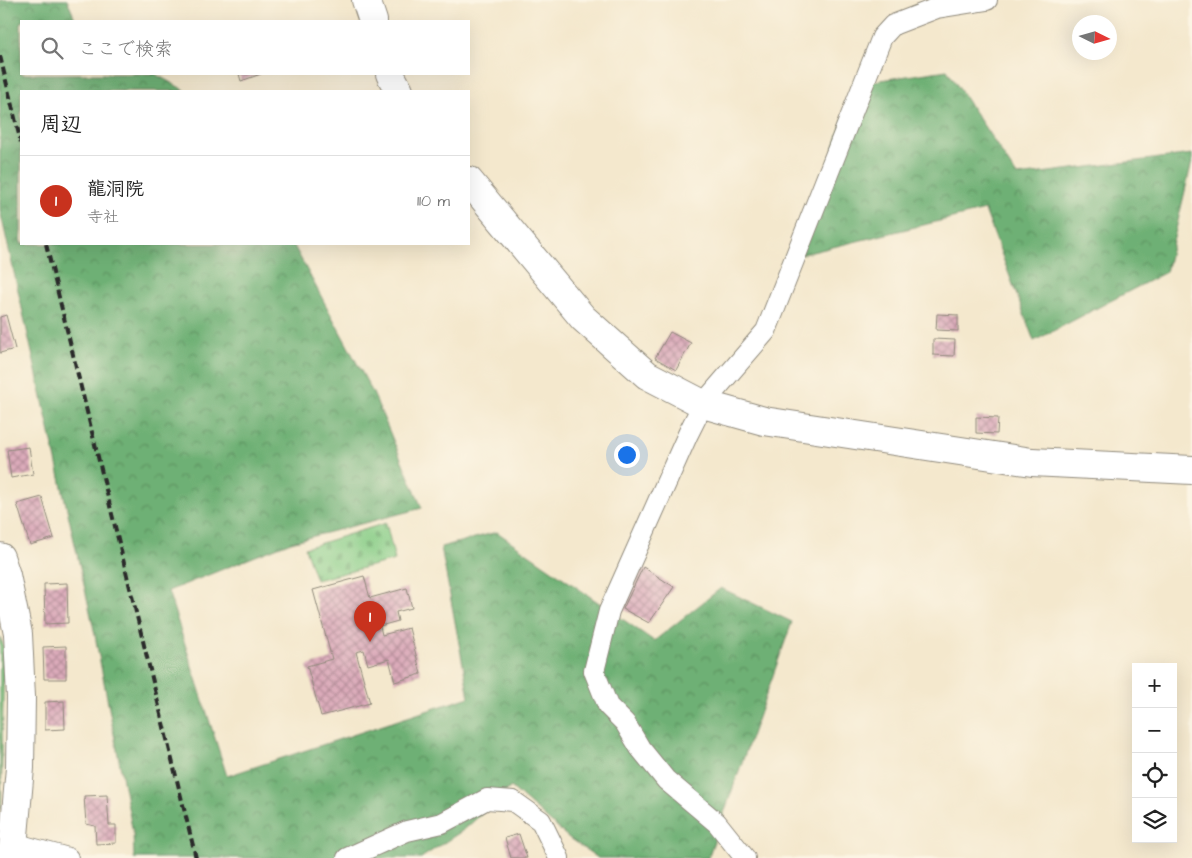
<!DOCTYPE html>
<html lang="ja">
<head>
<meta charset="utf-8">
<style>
	body { margin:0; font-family:"Architects Daughter","Klee One",sans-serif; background:#f6f6f6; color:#222 }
	.controls { position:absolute; right:15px; bottom:15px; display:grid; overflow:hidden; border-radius:0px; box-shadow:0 5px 20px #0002 }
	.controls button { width:45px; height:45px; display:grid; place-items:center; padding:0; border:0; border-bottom:1px solid #e0e0e0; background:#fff; color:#222; font:25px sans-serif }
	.compass { position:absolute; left:1072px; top:15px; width:45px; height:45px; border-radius:50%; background:#fff; box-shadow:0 5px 20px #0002; rotate:95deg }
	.you { position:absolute; left:626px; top:454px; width:18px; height:18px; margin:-12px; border:4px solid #fff; border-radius:50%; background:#1a73e8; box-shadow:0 0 0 8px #1a73e833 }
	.badge { display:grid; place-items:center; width:32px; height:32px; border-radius:50%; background:#c8321e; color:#fff; font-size:16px; font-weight:700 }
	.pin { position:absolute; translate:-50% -41px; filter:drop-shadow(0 1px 2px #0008) }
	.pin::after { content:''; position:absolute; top:26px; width:18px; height:15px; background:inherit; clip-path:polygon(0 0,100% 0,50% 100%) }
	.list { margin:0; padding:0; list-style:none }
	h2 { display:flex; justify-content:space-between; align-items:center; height:65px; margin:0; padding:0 20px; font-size:21px }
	h2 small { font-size:16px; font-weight:400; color:#767676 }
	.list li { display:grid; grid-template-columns:32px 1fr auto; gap:15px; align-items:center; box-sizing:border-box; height:90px; padding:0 20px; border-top:1px solid #e0e0e0 }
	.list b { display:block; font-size:19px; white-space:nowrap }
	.list p { margin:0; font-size:16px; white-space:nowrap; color:#767676 }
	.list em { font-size:16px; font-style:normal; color:#767676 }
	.icon { flex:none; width:28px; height:28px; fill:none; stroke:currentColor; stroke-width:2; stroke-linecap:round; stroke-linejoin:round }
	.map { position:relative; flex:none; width:1192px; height:858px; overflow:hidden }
	.search { position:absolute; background:#fff; box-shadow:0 5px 20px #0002; left:20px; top:20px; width:450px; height:55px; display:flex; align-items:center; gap:12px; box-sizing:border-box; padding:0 18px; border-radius:0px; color:#767676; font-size:19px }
	.panel { position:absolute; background:#fff; box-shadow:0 5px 20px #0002; left:20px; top:90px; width:450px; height:155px; border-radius:0px }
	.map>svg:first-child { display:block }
	.grass { fill:url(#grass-tufts); stroke:#5a7c59 }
	.forest { fill:url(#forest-crowns); stroke:#4c6e50 }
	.cemetery { fill:url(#cemetery-stones); stroke:#5a7c59 }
	.building { fill:url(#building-cross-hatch) }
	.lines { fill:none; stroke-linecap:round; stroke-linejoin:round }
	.street-casing { stroke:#908a7c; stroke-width:22 }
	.secondary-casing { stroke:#908a7c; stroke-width:30 }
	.street { stroke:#fff; stroke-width:20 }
	.secondary { stroke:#fff; stroke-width:28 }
	.rail { stroke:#2b2b2b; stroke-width:4; stroke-dasharray:8 4; stroke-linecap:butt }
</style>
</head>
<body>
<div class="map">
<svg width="1192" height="858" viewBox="0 0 1192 858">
	<defs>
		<pattern id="grass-tufts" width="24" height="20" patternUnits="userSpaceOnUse" patternTransform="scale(1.25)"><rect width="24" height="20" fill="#88cd87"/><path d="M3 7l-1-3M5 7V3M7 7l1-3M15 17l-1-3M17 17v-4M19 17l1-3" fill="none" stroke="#76b075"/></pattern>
		<pattern id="forest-crowns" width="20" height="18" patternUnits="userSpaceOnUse" patternTransform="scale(1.25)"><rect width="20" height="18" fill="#6eb074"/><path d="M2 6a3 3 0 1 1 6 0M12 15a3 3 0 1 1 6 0" fill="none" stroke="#5b8f5f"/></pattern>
		<pattern id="cemetery-stones" width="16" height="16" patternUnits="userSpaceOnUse" patternTransform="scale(1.25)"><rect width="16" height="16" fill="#88cd87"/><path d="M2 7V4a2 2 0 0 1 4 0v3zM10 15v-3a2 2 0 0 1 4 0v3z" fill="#76b075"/></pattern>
		<pattern id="building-cross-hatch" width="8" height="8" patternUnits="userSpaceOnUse" patternTransform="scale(1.25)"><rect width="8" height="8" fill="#dbaaba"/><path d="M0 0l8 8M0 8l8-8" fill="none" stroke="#b28b97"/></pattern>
	</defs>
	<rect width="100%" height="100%" fill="#fcf5e5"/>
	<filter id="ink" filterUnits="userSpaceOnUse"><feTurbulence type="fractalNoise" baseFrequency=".02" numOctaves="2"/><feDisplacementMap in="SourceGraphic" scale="10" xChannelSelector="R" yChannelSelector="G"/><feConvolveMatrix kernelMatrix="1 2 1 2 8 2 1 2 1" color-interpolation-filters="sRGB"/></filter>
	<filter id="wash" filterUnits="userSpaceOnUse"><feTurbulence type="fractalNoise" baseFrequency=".0096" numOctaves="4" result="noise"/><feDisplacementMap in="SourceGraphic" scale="20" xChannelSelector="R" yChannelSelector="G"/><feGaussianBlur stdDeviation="1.12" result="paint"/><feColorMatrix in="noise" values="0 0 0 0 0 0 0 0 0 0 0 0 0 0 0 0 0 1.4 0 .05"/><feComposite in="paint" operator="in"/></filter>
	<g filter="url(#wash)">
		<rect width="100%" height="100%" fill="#f4e8cd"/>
		<path class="grass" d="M0,637L4,647L1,809H0Z"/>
		<path class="forest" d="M0,0H67L76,21H21V74H155L186,91H21V244H293L373,393L422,508L291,542L168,591L227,776L469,697L441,547L497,532L654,641L721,588L792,622L708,858H598L569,838L511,787L465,829L421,858H134L133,833L93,625L0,210Z
			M947,70L1017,176L1192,154V161L1166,272L1034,341L985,210L800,255L854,84Z"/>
		<path class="cemetery" d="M386,523L395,560L316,580L305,548Z"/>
		<g id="blocks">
			<path class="building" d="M239,74H261L241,81Z
				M937,314L958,315V331L936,330Z
				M6,315L15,349L0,353V317Z
				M670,332L691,343L676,370L655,358Z
				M933,339L955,340L954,356L933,355Z
				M976,417L998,418L997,434L976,433Z
				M29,447L33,474L11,478L7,450Z
				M42,497L54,538L30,545L17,504Z
				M643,567L674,587L649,623L623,609Z
				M364,576L370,598L407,588L412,608L396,612L398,621L380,626L382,635L409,628L421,674L395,682L389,659L368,665L364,650L356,652L370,703L321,716L307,666L332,659L313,590Z
				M67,583L68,623L45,624L44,584Z
				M66,646V679H44L43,647Z
				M64,701L65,729L45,730V702Z
				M107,795L109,825H116V843L96,844L95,826L86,824L84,796Z
				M519,834L527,858H511L505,838Z"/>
		</g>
	</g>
	<g filter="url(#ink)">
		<use href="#blocks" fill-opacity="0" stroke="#908a7c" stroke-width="1"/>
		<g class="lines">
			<g class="street-casing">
				<path id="street" d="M15,838L24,846L68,858
					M347,858L407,831L442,823L487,799L513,801L541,821L559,858
					M745,858L717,823L666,780L640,748L625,723L608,706L594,671L609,611L688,434L703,404L766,331L882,37L893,25L937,8L987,0"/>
			</g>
			<g class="secondary-casing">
				<path id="secondary" d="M366,0L373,21
					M390,74L399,91
					M469,181L583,318L647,375L703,404L764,421L1032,462L1192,470
					M0,557L6,575L18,634L21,697L20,768L12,858"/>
			</g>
			<use href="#street" class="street"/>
			<use href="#secondary" class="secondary"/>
			<path class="rail" d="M0,56L21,143
				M46,244L196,858"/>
		</g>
	</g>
</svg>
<div class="controls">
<button>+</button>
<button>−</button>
<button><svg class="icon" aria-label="locate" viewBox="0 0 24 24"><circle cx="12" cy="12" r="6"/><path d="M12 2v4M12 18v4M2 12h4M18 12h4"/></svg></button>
<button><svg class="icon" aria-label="layers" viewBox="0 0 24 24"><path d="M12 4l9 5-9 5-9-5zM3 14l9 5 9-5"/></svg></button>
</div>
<svg class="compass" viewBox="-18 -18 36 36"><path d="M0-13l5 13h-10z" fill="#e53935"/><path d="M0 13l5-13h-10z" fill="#767676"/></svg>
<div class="you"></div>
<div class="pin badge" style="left:370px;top:642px">1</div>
<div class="search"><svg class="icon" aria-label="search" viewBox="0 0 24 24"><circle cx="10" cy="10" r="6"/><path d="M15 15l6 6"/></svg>ここで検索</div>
<section class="panel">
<h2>周辺<small></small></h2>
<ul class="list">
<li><span class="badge">1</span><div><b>龍洞院</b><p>寺社</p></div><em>110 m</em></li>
</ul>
</section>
</div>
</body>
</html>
